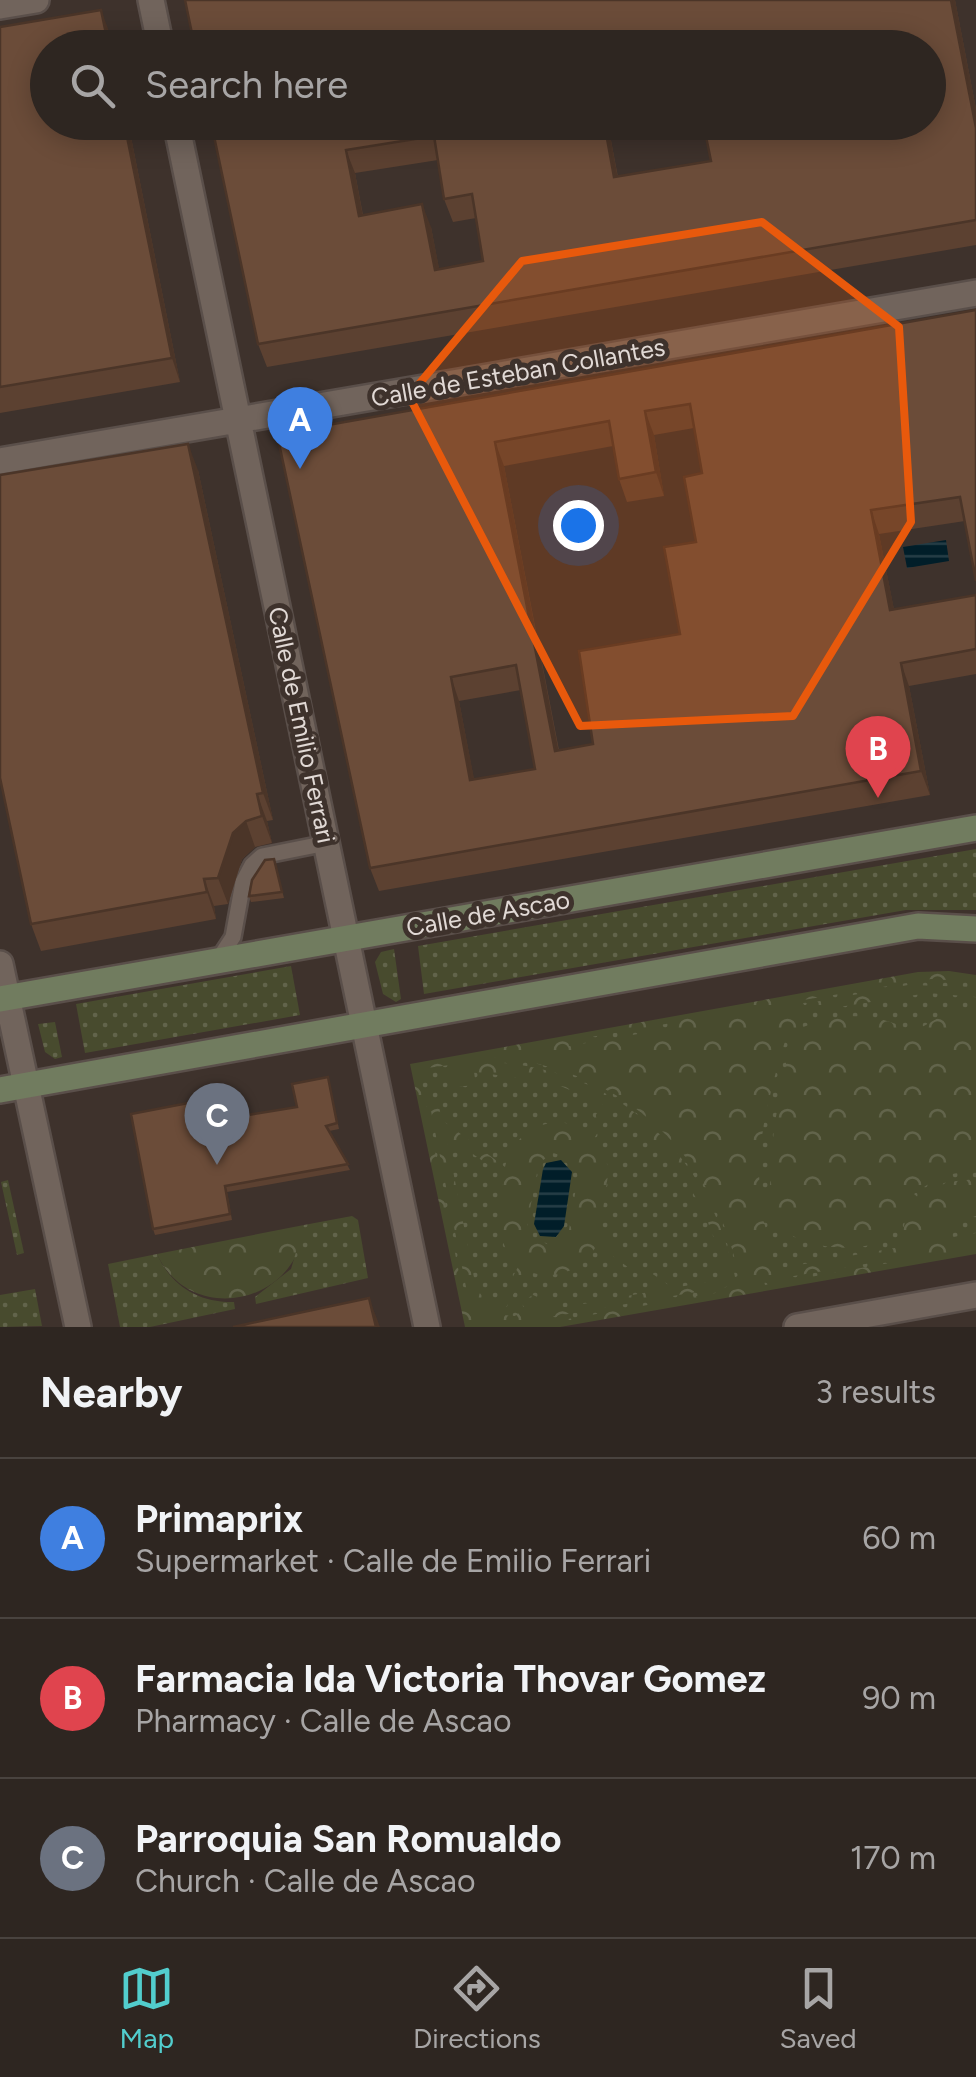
<!DOCTYPE html>
<html lang="en">
<head>
<meta charset="utf-8">
<style>
	body { margin:0; font-family:Figtree,sans-serif; background:#362e2a; color:#f1f3f6 }
	.you { position:absolute; left:578px; top:525px; width:35px; height:35px; margin:-25px; border:8px solid #fff; border-radius:50%; background:#1a73e8; box-shadow:0 0 0 15px #1a73e833 }
	.badge { display:grid; place-items:center; width:65px; height:65px; border-radius:50%; background:#52cdcd; color:#fff; font-size:32px; font-weight:700 }
	.pin { position:absolute; translate:-50% -82px; filter:drop-shadow(0 2px 5px #0008) }
	.pin::after { content:''; position:absolute; top:52px; width:35px; height:30px; background:inherit; clip-path:polygon(0 0,100% 0,50% 100%) }
	.list { margin:0; padding:0; list-style:none }
	h2 { display:flex; justify-content:space-between; align-items:center; height:130px; margin:0; padding:0 40px; font-size:42px }
	h2 small { font-size:32px; font-weight:400; color:#a7a5a5 }
	.list li { display:grid; grid-template-columns:65px 1fr auto; gap:30px; align-items:center; box-sizing:border-box; height:160px; padding:0 40px; border-top:2px solid #49433f }
	.list b { display:block; font-size:38px; white-space:nowrap }
	.list p { margin:0; font-size:32px; white-space:nowrap; color:#a7a5a5 }
	.list em { font-size:32px; font-style:normal; color:#a7a5a5 }
	.icon { flex:none; width:55px; height:55px; fill:none; stroke:currentColor; stroke-width:2; stroke-linecap:round; stroke-linejoin:round }
	.map { position:relative; flex:none; width:976px; height:1327px; overflow:hidden }
	.search { position:absolute; background:#2e2621; box-shadow:0 5px 25px #0003; left:30px; right:30px; top:30px; height:110px; display:flex; align-items:center; gap:25px; box-sizing:border-box; padding:0 35px; border-radius:55px; color:#a7a5a5; font-size:38px }
	.sheet { height:610px; background:#2e2621 }
	nav { display:flex; justify-content:space-around; align-items:center; box-sizing:border-box; height:140px; border-top:2px solid #49433f; background:#2e2621; font-size:28px; color:#a7a5a5 }
	nav a { display:grid; justify-items:center; gap:5px }
	nav .on { color:#52cdcd }
	.map>svg:first-child { display:block }
	.park { fill:url(#park-crowns) }
	.garden { fill:url(#garden-dots) }
	.water { fill:url(#water-rules) }
	.lines { fill:none; stroke-linecap:round; stroke-linejoin:round }
	.lane-casing { stroke:#5a4f4a; stroke-width:20 }
	.street-casing { stroke:#5a4f4a; stroke-width:30 }
	.secondary-casing { stroke:#5a4f4a; stroke-width:30 }
	.lane { stroke:#71645c; stroke-width:15 }
	.street { stroke:#71645c; stroke-width:25 }
	.secondary { stroke:#717c5f; stroke-width:25 }
	.wall { fill:#5c4131; fill-rule:evenodd }
	.shaded-wall { fill:#4b3528 }
	.building { fill:#6b4c39; stroke:#4b3528; stroke-width:2.5; fill-rule:evenodd }
	.marked { fill:#e8590c; fill-opacity:0.2; stroke:#e8590c; stroke-width:8; stroke-linejoin:round }
	.labels { text-anchor:middle; stroke-width:10; stroke-linejoin:round; paint-order:stroke }
	.street-label { font-size:25px; fill:#e1d9d5; stroke:#3e322c }
</style>
</head>
<body>
<div class="map">
<svg width="976" height="1327" viewBox="0 0 976 1327">
	<defs>
		<pattern id="park-crowns" width="20" height="18" patternUnits="userSpaceOnUse" patternTransform="scale(2.5)"><rect width="20" height="18" fill="#484b2e"/><path d="M2 6a3 3 0 1 1 6 0M12 15a3 3 0 1 1 6 0" fill="none" stroke="#62644b"/></pattern>
		<pattern id="garden-dots" width="8" height="8" patternUnits="userSpaceOnUse" patternTransform="scale(2.5)"><rect width="8" height="8" fill="#484b2e"/><path d="M2 2h.1M6 6h.1" fill="none" stroke="#62644b" stroke-width="1.8" stroke-linecap="round"/></pattern>
		<pattern id="water-rules" width="6" height="5" patternUnits="userSpaceOnUse" patternTransform="scale(2.5)"><rect width="6" height="5" fill="#011e29"/><path d="M0 2.5h6" fill="none" stroke="#263e47"/></pattern>
	</defs>
	<rect width="100%" height="100%" fill="#3e322c"/>
	<path class="park" d="M949,971L976,975V1254L560,1327H465L410,1064L918,972Z
		M304,1225C299,1305 190,1327 157,1254Z"/>
	<path class="garden" d="M976,849V910H906L424,994L418,946Z
		M394,949L401,999L396,1002L383,994L375,962L381,952Z
		M291,966L300,1015L85,1053L76,1004Z
		M931,979L976,982V987L908,985L798,1005L797,1001Z
		M928,993L976,997V1009L958,1007L913,1032C872,1010 838,1013 796,1030L801,1013Z
		M55,1022L62,1057L55,1059L45,1052L38,1024Z
		M677,1022L678,1027L569,1046L568,1041Z
		M792,1033L774,1127L769,1201L764,1202C748,1165 775,1073 787,1035Z
		M482,1057C613,1061 713,1147 739,1276L735,1277C710,1152 612,1063 482,1062Z
		M450,1065L454,1087L476,1085L474,1072L551,1082L603,1104L586,1130C551,1111 514,1130 505,1167L442,1120L437,1098L424,1100L419,1069Z
		M430,1106L467,1292L463,1293L426,1107Z
		M612,1109C674,1151 711,1206 725,1279L673,1288L599,1237L609,1168L595,1137Z
		M446,1135L504,1176C498,1211 493,1238 518,1267L494,1312L476,1288Z
		M553,1153L571,1158L578,1176L569,1230L565,1239L550,1245L534,1239L527,1224L539,1163Z
		M976,1170V1179L947,1182L920,1199L914,1194L940,1176Z
		M8,1180L24,1253L17,1255L1,1182Z
		M762,1214C796,1248 846,1256 891,1239L897,1218L905,1221L900,1247L776,1269Z
		M352,1216L358,1220L368,1278L256,1304L255,1297L291,1269L304,1225Z
		M976,1216V1233L942,1239L950,1224Z
		M597,1245L660,1290L561,1308L533,1295L521,1302L524,1307L515,1316L502,1315L526,1271C556,1281 580,1272 597,1245Z
		M157,1254C171,1286 199,1303 234,1302L235,1309L150,1327H120L108,1264Z
		M895,1259V1262L765,1285L764,1281Z
		M737,1285L738,1289L551,1322L550,1317Z
		M35,1289L42,1326L0,1327V1295Z"/>
	<path class="water" d="M946,540L949,561L907,568L903,547Z
		M561,1160L572,1172L564,1226L556,1237L540,1236L534,1224L543,1169L546,1163Z"/>
	<g class="lines">
		<g class="lane-casing">
			<path id="lane" d="M216,963L233,937L243,882L252,865L262,856L327,843"/>
		</g>
		<g class="street-casing">
			<path id="street" d="M151,0L161,48
				M0,6L36,0
				M176,122L427,1327
				M0,461L976,293
				M0,964L78,1327
				M797,1327L976,1295"/>
		</g>
		<g class="secondary-casing">
			<path id="secondary" d="M0,999L976,828
				M0,1090L918,926L976,929"/>
		</g>
		<use href="#lane" class="lane"/>
		<use href="#street" class="street"/>
		<use href="#secondary" class="secondary"/>
	</g>
	<path class="wall" d="M955,0L976,109V245L267,367L258,344L211,122H435L437,136L515,122H649L609,130L618,177L711,161ZM438,160L444,199L453,222L476,218L483,261L439,269L431,227L363,215L355,173Z
		M0,27L110,34L112,48H48L128,122L180,382L0,413Z
		M976,310L965,521L879,534L894,610L976,595V674L909,686L930,795L379,891L370,868L277,434ZM694,428L702,473L696,542L680,634L593,744L559,750L504,466L613,446L619,479L627,502L664,496L654,435ZM521,690L535,769L474,780L459,701Z
		M198,470L273,820L267,821L272,843L255,847L242,859L228,904L214,906L216,919L41,951L31,924Z
		M274,859L284,898L251,902L249,896Z
		M328,1077L339,1129L329,1131L350,1170L227,1192L232,1220L155,1235L153,1229L233,1101L236,1117L297,1107Z"/>
	<path class="shaded-wall" d="M951,0H955L976,109V128Z
		M101,10L110,34L112,48H109Z
		M124,122H128L180,382L172,358Z
		M431,122H435L442,159L434,136Z
		M604,122H606L609,130L622,200L614,177Z
		M346,150L355,173L367,239L359,216Z
		M422,204L431,227L444,293L435,270Z
		M645,411L654,435L664,496L656,472Z
		M495,442L504,466L563,774L555,751Z
		M188,444L198,470L273,820L263,793Z
		M871,510L879,534L899,634L890,610Z
		M901,663L909,686L930,795L921,771Z
		M451,677L459,701L479,804L470,780Z
		M257,794L267,821L272,843L262,816Z
		M246,821L255,847L242,859L228,904L218,878L233,833Z
		M204,879L214,906L216,919L207,892Z
		M369,1298L380,1327H376Z"/>
	<path class="building" d="M185,0H951L976,128V220L258,344L211,122H431L434,136L515,122H604L614,177L711,161L703,122H928V48H195ZM434,136L444,199L472,194L483,261L435,270L422,204L359,216L346,150Z
		M101,10L109,48H48V122H124L172,358L0,387V27Z
		M976,310V581L960,497L871,510L890,610L976,595V649L901,663L921,771L370,868L277,434ZM690,404L702,473L684,477L696,542L664,547L680,634L579,651L593,744L555,751L495,442L609,421L619,479L656,472L645,411ZM516,665L535,769L470,780L451,677Z
		M188,444L263,793L257,794L262,816L246,821L233,833L218,878L204,879L207,892L31,924L0,778V475Z
		M274,859L282,892L249,896L252,880L265,860Z
		M328,1077L337,1123L326,1126L348,1164L225,1186L230,1214L153,1229L131,1114L230,1095L235,1117L297,1107L292,1084Z
		M369,1298L376,1327H233Z"/>
	<path class="marked" d="M762,222L899,327L911,522L793,716L580,726L409,396L522,261Z"/>
	<g class="labels">
		<g class="street-label">
			<text transform="translate(518 372) rotate(-10)" y="9">Calle de Esteban Collantes</text>
			<text transform="translate(302 725) rotate(78)" y="9">Calle de Emilio Ferrari</text>
			<text transform="translate(488 913) rotate(-10)" y="9">Calle de Ascao</text>
		</g>
	</g>
</svg>
<div class="you"></div>
<div class="pin badge" style="left:300px;top:469px;background:#3f7fe0">A</div>
<div class="pin badge" style="left:878px;top:798px;background:#e0444e">B</div>
<div class="pin badge" style="left:217px;top:1165px;background:#6b7280">C</div>
<div class="search"><svg class="icon" aria-label="search" viewBox="0 0 24 24"><circle cx="10" cy="10" r="6"/><path d="M15 15l6 6"/></svg>Search here</div>
</div>
<section class="sheet">
<h2>Nearby<small>3 results</small></h2>
<ul class="list">
<li><span class="badge" style="background:#3f7fe0">A</span><div><b>Primaprix</b><p>Supermarket · Calle de Emilio Ferrari</p></div><em>60 m</em></li>
<li><span class="badge" style="background:#e0444e">B</span><div><b>Farmacia lda Victoria Thovar Gomez</b><p>Pharmacy · Calle de Ascao</p></div><em>90 m</em></li>
<li><span class="badge" style="background:#6b7280">C</span><div><b>Parroquia San Romualdo</b><p>Church · Calle de Ascao</p></div><em>170 m</em></li>
</ul>
</section>
<nav>
<a class="on"><svg class="icon" aria-label="map" viewBox="0 0 24 24"><path d="M3 6l6-2 6 2 6-2v14l-6 2-6-2-6 2zM9 4v14M15 6v14"/></svg>Map</a>
<a><svg class="icon" aria-label="directions" viewBox="0 0 24 24"><path d="M12 3l9 9-9 9-9-9zM9 14v-3h6M13 9l2 2-2 2"/></svg>Directions</a>
<a><svg class="icon" aria-label="saved" viewBox="0 0 24 24"><path d="M7 4h10v16l-5-4-5 4z"/></svg>Saved</a>
</nav>
</body>
</html>
